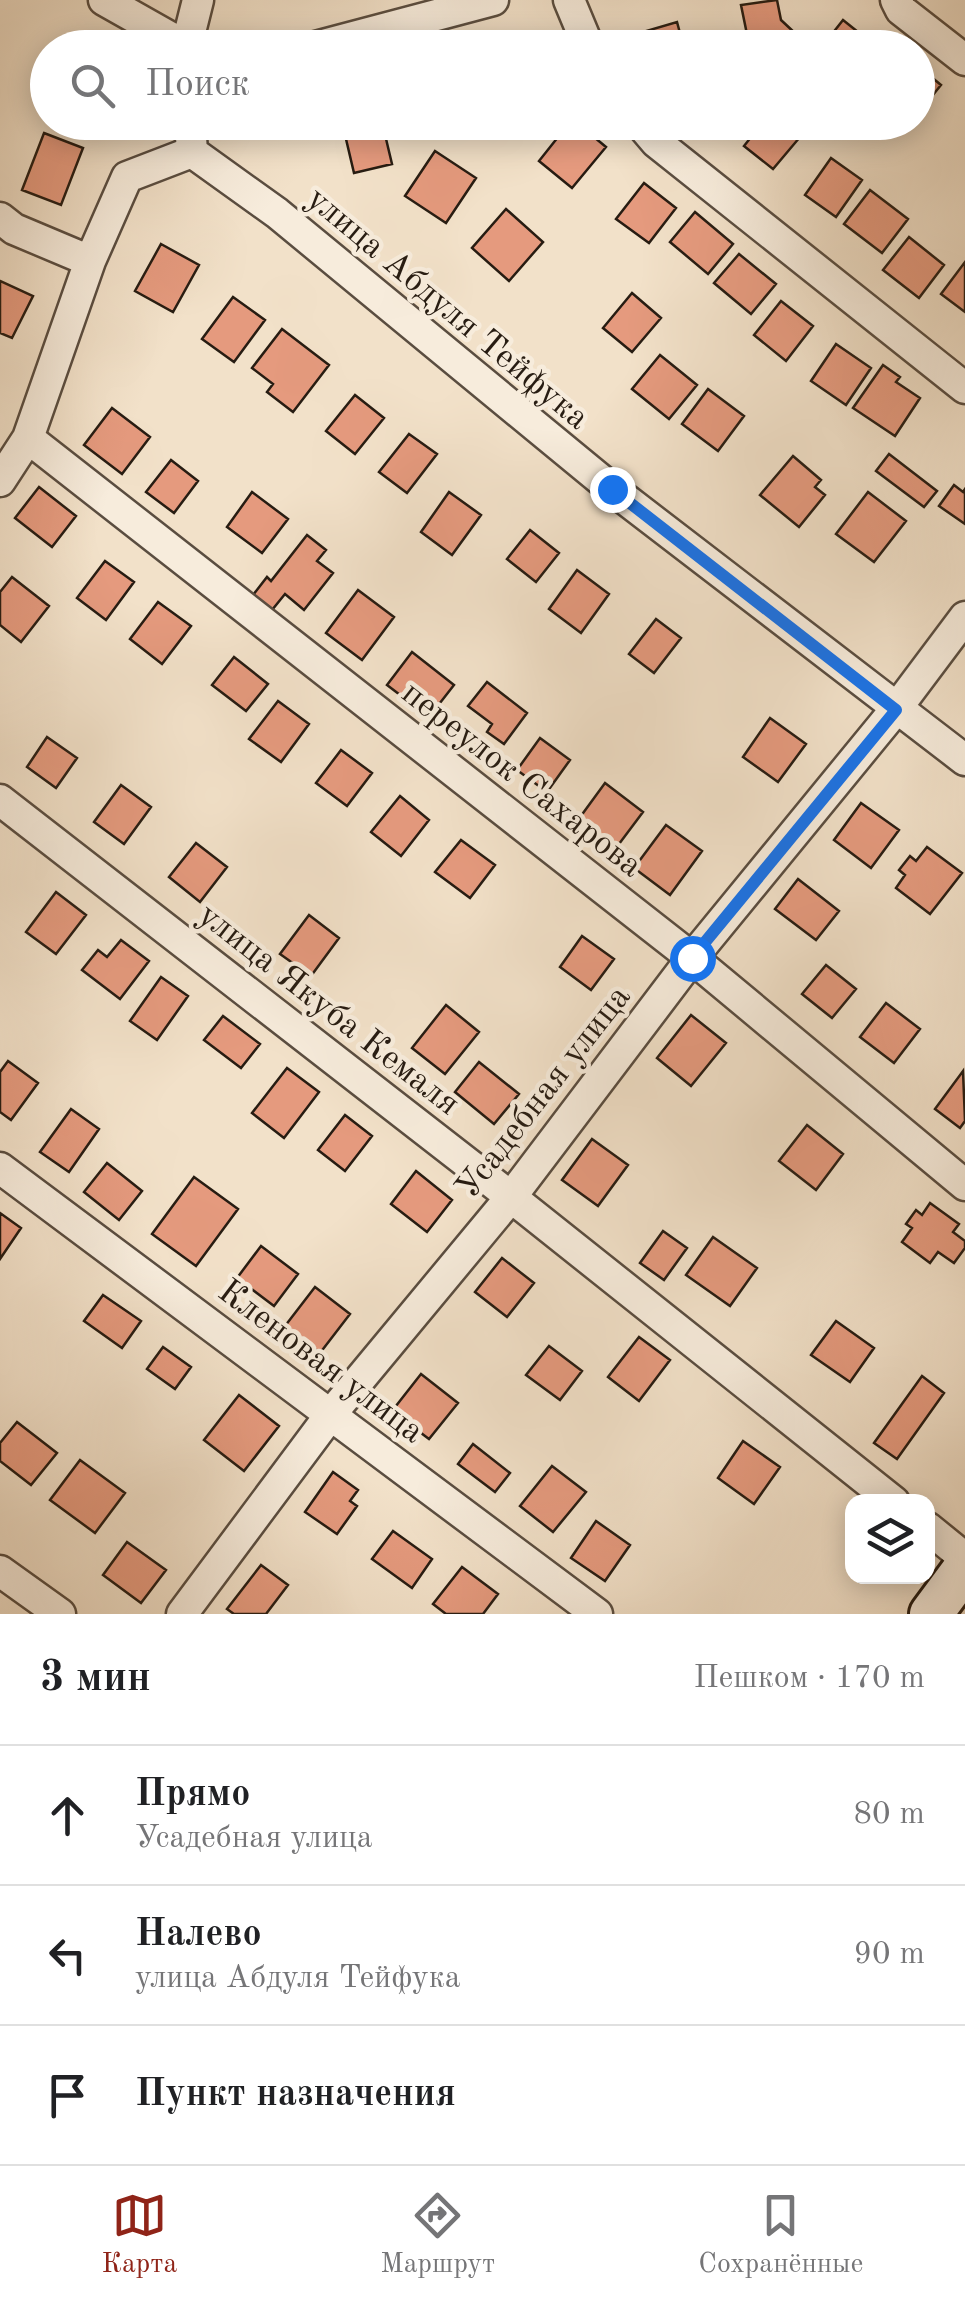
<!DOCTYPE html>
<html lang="ru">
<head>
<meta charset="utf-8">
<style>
	body { margin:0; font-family:"Old Standard TT",serif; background:#f6f6f6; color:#202124 }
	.controls { position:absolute; right:30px; bottom:30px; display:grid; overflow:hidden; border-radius:20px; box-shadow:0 5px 25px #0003 }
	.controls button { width:90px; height:90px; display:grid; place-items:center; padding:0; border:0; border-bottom:2px solid #e0e0e0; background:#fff; color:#202124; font:50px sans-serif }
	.stop { position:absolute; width:30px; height:30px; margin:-22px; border:8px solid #1a73e8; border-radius:50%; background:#fff }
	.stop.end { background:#1a73e8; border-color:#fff; box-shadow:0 2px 10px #0008 }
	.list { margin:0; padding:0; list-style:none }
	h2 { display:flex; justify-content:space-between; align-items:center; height:130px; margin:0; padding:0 40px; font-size:42px }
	h2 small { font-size:32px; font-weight:400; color:#757577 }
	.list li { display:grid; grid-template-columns:65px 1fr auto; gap:30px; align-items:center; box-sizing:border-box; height:140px; padding:0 40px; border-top:2px solid #e0e0e0 }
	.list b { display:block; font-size:38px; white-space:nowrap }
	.list p { margin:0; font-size:32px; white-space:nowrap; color:#757577 }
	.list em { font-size:32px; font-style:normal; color:#757577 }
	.icon { flex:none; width:55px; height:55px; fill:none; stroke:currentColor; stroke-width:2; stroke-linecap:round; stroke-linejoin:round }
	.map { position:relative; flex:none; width:965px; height:1614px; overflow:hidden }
	.search { position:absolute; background:#fff; box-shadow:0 5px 25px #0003; left:30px; right:30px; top:30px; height:110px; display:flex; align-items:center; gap:25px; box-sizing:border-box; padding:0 35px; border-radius:55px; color:#757577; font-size:38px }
	.sheet { height:550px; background:#fff }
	nav { display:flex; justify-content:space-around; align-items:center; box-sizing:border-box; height:140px; border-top:2px solid #e0e0e0; background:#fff; font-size:28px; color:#757577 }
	nav a { display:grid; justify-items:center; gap:5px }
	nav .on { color:#8f2418 }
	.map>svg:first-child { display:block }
	.building { fill:#e59a7e; stroke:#271c12; stroke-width:2.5 }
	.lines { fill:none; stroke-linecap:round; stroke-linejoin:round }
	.street-casing { stroke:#5a4d40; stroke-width:35 }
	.secondary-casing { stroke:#271c12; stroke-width:48 }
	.street { stroke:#f7ecdc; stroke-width:30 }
	.secondary { stroke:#f7ecdc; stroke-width:42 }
	.route { stroke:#1a73e8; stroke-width:12 }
	.labels { text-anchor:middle; stroke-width:9; stroke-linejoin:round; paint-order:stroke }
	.street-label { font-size:35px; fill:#271c12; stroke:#f7ecdc }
</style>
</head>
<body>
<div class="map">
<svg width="965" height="1614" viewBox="0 0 965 1614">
	<rect width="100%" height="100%" fill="#f2e1c9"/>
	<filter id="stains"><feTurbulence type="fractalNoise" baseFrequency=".002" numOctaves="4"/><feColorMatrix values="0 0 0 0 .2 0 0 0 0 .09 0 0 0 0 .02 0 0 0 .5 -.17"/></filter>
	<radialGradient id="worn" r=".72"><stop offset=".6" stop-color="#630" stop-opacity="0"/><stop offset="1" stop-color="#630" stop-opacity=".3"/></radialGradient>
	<path class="building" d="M777,0L781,20L811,48L749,44L741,5Z
		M843,20L878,48H821Z
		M677,22L684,48H633L629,36Z
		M918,66L941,85L920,111L918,109Z
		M342,122H382L392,164L354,173Z
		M570,122H576L606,147L572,188L539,161Z
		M763,122H782L800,137L773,169L744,146Z
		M44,133L83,148L61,205L22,190Z
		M435,151L476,178L446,223L405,196Z
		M831,158L862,180L836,217L805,195Z
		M644,183L676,208L649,243L616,219Z
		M870,190L908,219L882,253L844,224Z
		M506,209L543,242L509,281L472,248Z
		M695,212L733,244L708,274L670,242Z
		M909,237L944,265L919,298L883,270Z
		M161,244L199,265L173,312L135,291Z
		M739,254L776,284L751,314L714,283Z
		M965,262V312L941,294Z
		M0,281L33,296L12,338L0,333Z
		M632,293L661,318L632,352L603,328Z
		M233,297L265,320L234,362L202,339Z
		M781,301L813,326L786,361L754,335Z
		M282,329L329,365L293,412L267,392L273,384L252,368Z
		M836,344L871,368L846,405L811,381Z
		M660,355L697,385L669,419L632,389Z
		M883,365L900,377L896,382L920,398L895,436L853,408Z
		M708,389L744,416L718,451L682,424Z
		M355,395L384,418L355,454L326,431Z
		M112,408L150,437L122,474L84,445Z
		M409,434L437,454L407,493L379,472Z
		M889,454L937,491L924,507L876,471Z
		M793,456L821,480L815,487L825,495L799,527L760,495Z
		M171,460L198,481L174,513L146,492Z
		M954,485L963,492L965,489V524L939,506Z
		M39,487L76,516L52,547L15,518Z
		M252,492L288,519L262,553L227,527Z
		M449,492L481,515L452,555L421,532Z
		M868,492L906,521L874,562L836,534Z
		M530,530L559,553L536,582L507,559Z
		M307,535L326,550L317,561L333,573L304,610L285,594L272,610L253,595L267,577L271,581Z
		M105,561L134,582L106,620L77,598Z
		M577,570L609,594L581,633L549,609Z
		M12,577L49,606L21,642L0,625V592Z
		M358,590L394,617L362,660L326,633Z
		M158,602L191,626L162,664L130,639Z
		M656,619L681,638L654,673L629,654Z
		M412,652L454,685L429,717L387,685Z
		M234,657L268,684L246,711L212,685Z
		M487,682L527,713L504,744L487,732L492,724L468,706Z
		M278,701L309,724L281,762L249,739Z
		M770,718L806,744L778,782L743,757Z
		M47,737L77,758L56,788L27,767Z
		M540,738L570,760L547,792L517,770Z
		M341,750L372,773L347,806L316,783Z
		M605,783L643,812L616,848L578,820Z
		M121,785L151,807L124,844L94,822Z
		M400,796L429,820L401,856L371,832Z
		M861,803L899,830L871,868L834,840Z
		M666,825L702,851L670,895L634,868Z
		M461,840L495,865L470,898L435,872Z
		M196,843L227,867L200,902L169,877Z
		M927,847L962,873L930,914L896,888L905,875L899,870L910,856L916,861Z
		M798,879L839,911L816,940L775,909Z
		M56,892L86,915L56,954L26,932Z
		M309,915L339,938L311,976L280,954Z
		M582,936L614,959L591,990L560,967Z
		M121,940L149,961L120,999L82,970L98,950L107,957Z
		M826,965L856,989L832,1018L802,994Z
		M161,977L188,996L157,1040L130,1021Z
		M886,1003L920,1029L894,1063L860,1037Z
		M446,1005L479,1032L445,1074L412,1048Z
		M691,1015L726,1043L691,1086L657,1058Z
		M223,1016L260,1044L241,1068L204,1040Z
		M8,1061L38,1083L11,1120L0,1112V1072Z
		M479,1062L519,1094L494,1124L455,1092Z
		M287,1068L319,1092L284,1138L252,1113Z
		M963,1071L965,1121L960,1128L935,1109Z
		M71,1109L99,1129L69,1172L40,1152Z
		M345,1115L372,1136L345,1171L318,1150Z
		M807,1125L843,1154L816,1190L779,1161Z
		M592,1139L628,1165L598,1206L562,1180Z
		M107,1163L142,1191L119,1220L84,1192Z
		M416,1171L452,1200L427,1232L391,1204Z
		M194,1177L238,1209L196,1266L152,1234Z
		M930,1203L959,1224L953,1232L965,1241V1248L954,1263L938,1252L930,1263L902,1242L912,1228L906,1224L916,1210L922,1215Z
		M0,1213L21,1228L0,1259Z
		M663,1231L687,1248L664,1280L640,1263Z
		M713,1237L757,1268L730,1306L686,1275Z
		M261,1246L298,1274L274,1306L237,1278Z
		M502,1258L534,1283L507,1317L475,1292Z
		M315,1287L350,1314L320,1353L285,1326Z
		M103,1295L141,1321L122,1348L84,1321Z
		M836,1321L874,1348L850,1382L811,1355Z
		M639,1337L670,1360L639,1401L608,1377Z
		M549,1346L582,1371L560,1400L526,1375Z
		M163,1347L191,1367L175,1389L147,1369Z
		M421,1374L458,1403L429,1439L392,1411Z
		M922,1376L944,1393L897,1459L874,1443Z
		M239,1395L279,1426L244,1471L204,1440Z
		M17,1422L57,1453L31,1485L0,1461V1443Z
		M743,1441L780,1467L754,1504L718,1478Z
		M473,1444L510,1473L495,1492L458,1464Z
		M80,1460L125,1493L95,1533L50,1500Z
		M552,1466L586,1492L553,1532L520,1506Z
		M333,1472L358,1490L350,1501L357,1506L337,1534L305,1512Z
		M596,1521L630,1545L605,1581L571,1558Z
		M393,1531L432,1559L412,1588L372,1559Z
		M127,1542L166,1570L141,1603L103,1575Z
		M261,1565L288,1585L266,1614H234L227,1609Z
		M462,1567L498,1594L483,1614H446L433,1604Z"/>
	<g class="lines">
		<g class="street-casing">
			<path id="street" d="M104,0L189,48
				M569,0L589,48
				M896,0L901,10L965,60
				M186,48L198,0
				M312,48L493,0
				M190,122L192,152L277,213L612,489L965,760
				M639,122L656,142L965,388
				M0,218L14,229L90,261
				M28,438L692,958L965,1185
				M0,481L28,438L90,261L127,177L192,152
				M0,800L511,1197L894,1502
				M0,1168L597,1614
				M928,1528L965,1558
				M0,1571L60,1614
				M182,1614L331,1414L511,1197L692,958L896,709L965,617"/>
		</g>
		<g class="secondary-casing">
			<path id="secondary" d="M931,1614L965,1568"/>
		</g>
		<use href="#street" class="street"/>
		<use href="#secondary" class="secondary"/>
	</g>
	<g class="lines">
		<path class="route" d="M612,489L896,710L692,958"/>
	</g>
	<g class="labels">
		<g class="street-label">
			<text transform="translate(449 307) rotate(40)" y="12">улица Абдуля Тейфука</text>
			<text transform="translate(523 778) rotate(38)" y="12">переулок Сахарова</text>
			<text transform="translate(330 1008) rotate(38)" y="12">улица Якуба Кемаля</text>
			<text transform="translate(542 1091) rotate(-52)" y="12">Усадебная улица</text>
			<text transform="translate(322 1360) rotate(37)" y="12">Кленовая улица</text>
		</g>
	</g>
	<rect width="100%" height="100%" filter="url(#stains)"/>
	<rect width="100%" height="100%" fill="url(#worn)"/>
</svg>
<div class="controls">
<button><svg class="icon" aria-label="layers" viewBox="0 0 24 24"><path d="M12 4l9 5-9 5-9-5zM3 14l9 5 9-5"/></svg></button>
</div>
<div class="stop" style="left:692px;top:958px"></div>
<div class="stop end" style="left:612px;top:489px"></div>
<div class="search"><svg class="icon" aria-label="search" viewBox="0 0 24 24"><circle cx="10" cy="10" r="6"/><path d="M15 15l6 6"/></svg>Поиск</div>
</div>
<section class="sheet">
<h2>3 мин<small>Пешком · 170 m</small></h2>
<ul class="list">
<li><svg class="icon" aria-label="ahead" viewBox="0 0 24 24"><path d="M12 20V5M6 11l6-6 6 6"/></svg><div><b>Прямо</b><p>Усадебная улица</p></div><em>80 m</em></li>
<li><svg class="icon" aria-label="left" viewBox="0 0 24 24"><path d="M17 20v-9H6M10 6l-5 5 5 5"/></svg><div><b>Налево</b><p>улица Абдуля Тейфука</p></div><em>90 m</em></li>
<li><svg class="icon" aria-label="arrive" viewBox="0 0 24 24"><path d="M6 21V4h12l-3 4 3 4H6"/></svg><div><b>Пункт назначения</b></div></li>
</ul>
</section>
<nav>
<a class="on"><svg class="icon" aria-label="map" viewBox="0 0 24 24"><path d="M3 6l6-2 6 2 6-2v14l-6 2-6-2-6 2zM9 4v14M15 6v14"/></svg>Карта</a>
<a><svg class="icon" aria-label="directions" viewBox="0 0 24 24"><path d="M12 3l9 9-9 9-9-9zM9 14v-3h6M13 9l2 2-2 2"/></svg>Маршрут</a>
<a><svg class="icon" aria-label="saved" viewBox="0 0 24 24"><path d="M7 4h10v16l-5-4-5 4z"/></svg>Сохранённые</a>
</nav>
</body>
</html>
